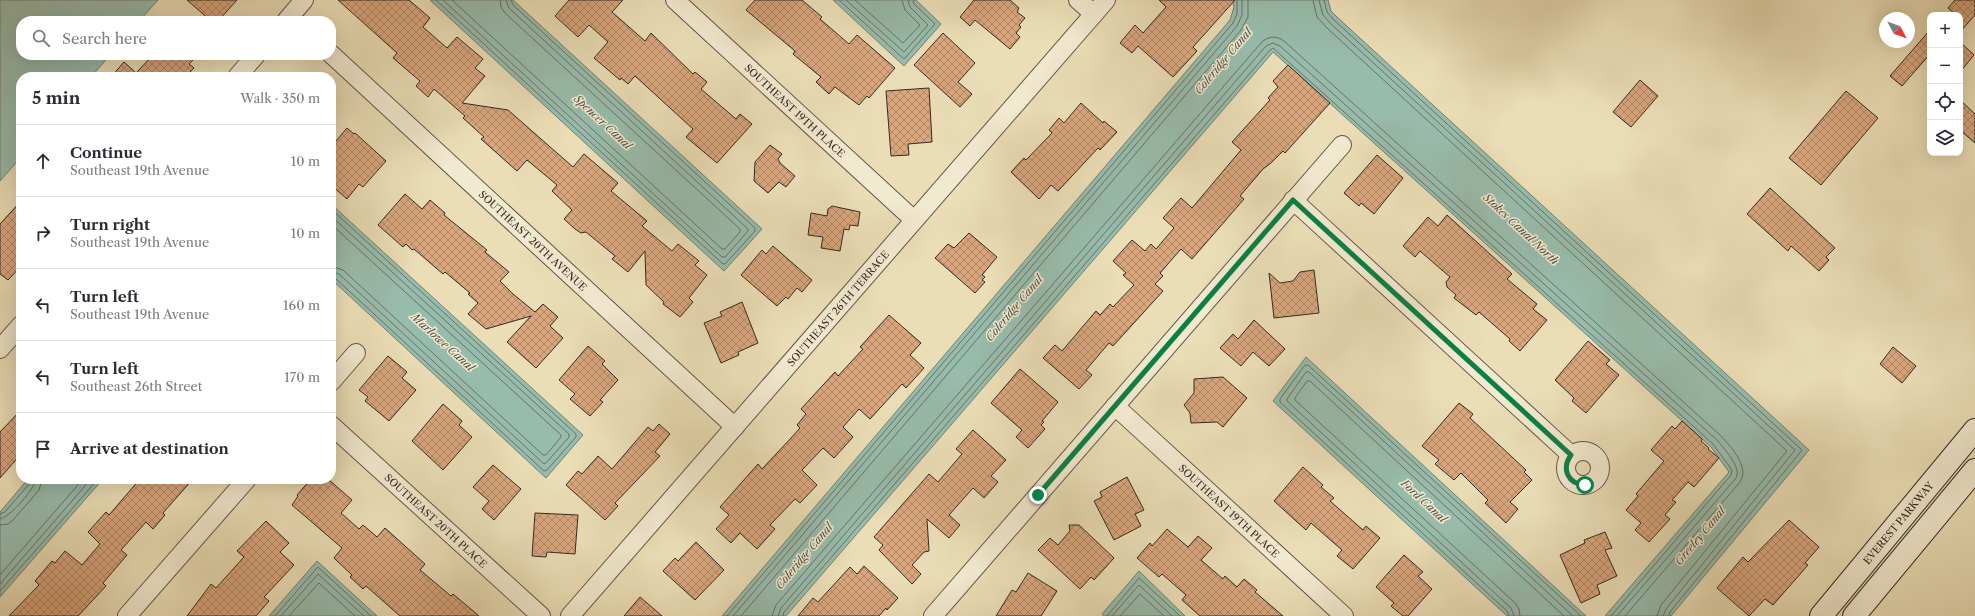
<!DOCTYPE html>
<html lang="en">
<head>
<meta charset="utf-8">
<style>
	body { margin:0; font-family:"Libre Caslon Text",serif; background:#f7f7f7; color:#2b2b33 }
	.controls { position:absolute; right:12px; top:12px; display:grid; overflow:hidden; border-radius:8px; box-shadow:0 4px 16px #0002 }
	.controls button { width:36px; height:36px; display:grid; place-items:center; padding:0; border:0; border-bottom:1px solid #e1e1e2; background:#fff; color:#2b2b33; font:20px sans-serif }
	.compass { position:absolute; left:1879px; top:12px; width:36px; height:36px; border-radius:50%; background:#fff; box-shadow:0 4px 16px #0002; rotate:131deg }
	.stop { position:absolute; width:12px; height:12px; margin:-9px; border:3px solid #0b8043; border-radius:50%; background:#fff }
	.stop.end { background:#0b8043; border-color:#fff; box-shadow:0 1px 4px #0008 }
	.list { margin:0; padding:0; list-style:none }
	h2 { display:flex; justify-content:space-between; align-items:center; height:52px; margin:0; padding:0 16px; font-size:17px }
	h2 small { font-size:13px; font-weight:400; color:#7c7c81 }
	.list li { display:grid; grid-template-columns:26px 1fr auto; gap:12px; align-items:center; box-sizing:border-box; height:72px; padding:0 16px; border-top:1px solid #e1e1e2 }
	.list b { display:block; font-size:15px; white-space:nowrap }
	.list p { margin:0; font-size:13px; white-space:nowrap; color:#7c7c81 }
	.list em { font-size:13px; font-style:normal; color:#7c7c81 }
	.icon { flex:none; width:22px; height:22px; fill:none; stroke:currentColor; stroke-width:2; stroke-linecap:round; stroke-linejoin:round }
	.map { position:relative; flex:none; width:1975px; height:616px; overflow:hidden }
	.search { position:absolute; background:#fff; box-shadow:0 4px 16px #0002; left:16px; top:16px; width:320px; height:44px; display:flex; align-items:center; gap:10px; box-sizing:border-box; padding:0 14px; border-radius:16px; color:#7c7c81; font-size:15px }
	.panel { position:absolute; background:#fff; box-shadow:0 4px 16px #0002; left:16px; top:72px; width:320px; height:412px; border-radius:16px }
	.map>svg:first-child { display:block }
	.water { fill:#98bcac; stroke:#708175 }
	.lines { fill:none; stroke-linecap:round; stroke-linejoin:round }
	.shore { stroke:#667268; stroke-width:1 }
	.building { fill:url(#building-cross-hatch); stroke:#352923 }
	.street-casing { stroke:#625648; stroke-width:20 }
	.secondary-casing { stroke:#352923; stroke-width:24 }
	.street { stroke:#f2ead0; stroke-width:18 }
	.secondary { stroke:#f2ead0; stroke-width:22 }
	.route { stroke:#0b8043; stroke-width:5 }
	.labels { text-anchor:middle; stroke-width:3; stroke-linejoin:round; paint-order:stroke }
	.street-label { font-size:10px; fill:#352923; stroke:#f2ead0 }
	.water-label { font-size:11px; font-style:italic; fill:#4e4e45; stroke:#f2ead0 }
</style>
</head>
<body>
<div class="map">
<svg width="1975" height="616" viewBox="0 0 1975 616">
	<defs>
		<pattern id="building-cross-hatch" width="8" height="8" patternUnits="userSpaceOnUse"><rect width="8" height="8" fill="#d9a67d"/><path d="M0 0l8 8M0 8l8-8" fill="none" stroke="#b18766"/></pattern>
	</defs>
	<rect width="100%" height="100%" fill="#ebdeb6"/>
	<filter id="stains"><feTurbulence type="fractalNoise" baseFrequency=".005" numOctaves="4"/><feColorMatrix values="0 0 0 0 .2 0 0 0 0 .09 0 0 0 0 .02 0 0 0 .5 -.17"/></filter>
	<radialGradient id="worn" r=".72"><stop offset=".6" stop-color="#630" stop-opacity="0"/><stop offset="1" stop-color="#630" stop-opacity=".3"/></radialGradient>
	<path class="water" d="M0,0H158L139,21H21V55H110L91,77H21V157L0,181Z
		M430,0H513L762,229L724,271Z
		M833,0H916L941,24L904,66Z
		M1232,0H1328L1331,11L1337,17L1809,450L1671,616H1605L1729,472L1711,447L1273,52L786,616H722L1230,20L1234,7Z
		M331,204L583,435L546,478L331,279Z
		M1306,357L1586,616H1507L1273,401Z
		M28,479H103L0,597V512Z
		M317,561L377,616H269Z
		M1139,571L1185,616H1104L1102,614Z"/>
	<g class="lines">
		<path class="shore" d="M436,0L723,264H725L755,231V228L513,5L511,0
			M443,0L722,257H725L748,231V229L509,8L506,0
			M452,0L722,249H725L740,232V229L505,13L501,7L500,0
			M839,0L904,59L935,24L914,4L913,0
			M846,0L904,52L928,25L910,7L908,0
			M855,0L903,43L920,25L905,10L902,0
			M1313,0L1317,17L1327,28L1787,451L1661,605L1657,616
			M1319,0L1323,15L1331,24L1795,450L1666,609L1663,616
			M1324,0L1327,12L1334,20L1802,450L1670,612L1669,616
			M331,209L576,434V437L547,470L544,471L335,278L331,277
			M331,216L569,434V437L546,463L544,464L339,274L331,272
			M331,224L561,435V437L546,455H543L343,270L331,266
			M0,514L5,512L30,483L31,479
			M0,519C9,518 36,488 36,479
			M0,525L8,524L13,520L39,490L42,479
			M0,575L83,479
			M0,584L91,479
			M0,591L98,479
			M275,616L318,567L371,616
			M281,616L318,574L364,616
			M289,616L319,583L355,616
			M727,616L1233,23L1237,14V0
			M733,616L1237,26L1242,15V0
			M741,616L1241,30L1248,17V0
			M772,616L776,605L1261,43C1268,36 1276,35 1284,41L1721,436C1731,447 1750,467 1740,482L1625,616
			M778,616L781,608L1266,46L1273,43L1280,46L1717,440C1724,449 1742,467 1736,478L1617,616
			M783,616L784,612L1270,50L1273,48L1713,444L1732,470L1731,475L1611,616
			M1107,616L1139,578L1180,616
			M1112,616L1139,585L1172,616
			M1120,616L1140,594L1164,616
			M1509,616L1507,611L1280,402V399L1305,365H1308L1581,616
			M1514,616L1511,608L1287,401V399L1306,372H1309L1573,616
			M1520,616L1519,609L1515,603L1295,400V398L1307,381H1310L1564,616"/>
	</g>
	<path class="building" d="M187,0H237L218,21H211Z
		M338,0H409L430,18L423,27L447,48L457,37L483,59L475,68L485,76L462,103L508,110L573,167L584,154L618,183L611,191L647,221L642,226L672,251L678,244L699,261L695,265L707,275L689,298L693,302L680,317L663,304L664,302L646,285L645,251L628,272L612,259L615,256L586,232L581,233L575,229L564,219L572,210L552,191L557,185L527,160L517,171L481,139L484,137L463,118L465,116L434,89L428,97L416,86L420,81L393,58L397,53Z
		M569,0H623L612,12L645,41L651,33L693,74L695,72L707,82L701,89L736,119L740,114L752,124L717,163L686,137L693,129L635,76L628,84L621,78L620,80L594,58L608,42L589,25L578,37L555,16Z
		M755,0H802L822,17L820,19L849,44L857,35L895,68L869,98L867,96L859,105L835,87L829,94L816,82L821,77L793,54L795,51L746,10Z
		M974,0H1010L1019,8L1017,12L1025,18L1019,25L1021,27L1016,33L1020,37L1010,49L975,20L970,26L960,17Z
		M1159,0H1235L1193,47L1197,51L1173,77L1138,46L1132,53L1120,43L1135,25L1143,33L1166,7Z
		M1955,0H1975V15L1960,32V15H1956L1948,8Z
		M1930,30V54L1902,86L1890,76Z
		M943,33L975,63L958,82L972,94L960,107L914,65Z
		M1960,42L1974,55L1960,72Z
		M153,55H198L189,64L194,68L185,77H111L124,62L136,73Z
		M1288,65L1330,103L1285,153L1283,151L1271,163L1263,169L1240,196L1244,199L1192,259L1181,249L1160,273L1163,276L1155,284L1163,291L1113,346L1109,343L1086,370L1092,375L1079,389L1043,358L1055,345L1062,351L1096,311L1100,315L1110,304L1113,307L1134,285L1123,275L1126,273L1113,261L1132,240L1145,251L1151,244L1156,249L1174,228L1163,218L1181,198L1192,208L1241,150L1232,142L1270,100L1268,98L1278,87L1273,81Z
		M1640,80L1658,96L1631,127L1613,112Z
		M929,88L932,142L908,144L909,155L891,156L886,91Z
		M1846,91L1878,118L1821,185L1789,158Z
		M1960,100L1975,114V143L1960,130Z
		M1081,103L1103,123L1104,121L1117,132L1100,150L1098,148L1058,191L1051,185L1039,199L1011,172L1024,158L1026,160L1052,133L1049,130L1059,118L1064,123Z
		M347,128L354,134L355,133L386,161L363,187L359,184L347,199L331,185V147Z
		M770,145L782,154L778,159L780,163L795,176L786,187L779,182L768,193L754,181L755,162Z
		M1377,155L1403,178L1374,214L1361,203L1359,206L1344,193Z
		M1770,188L1835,248L1826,257L1829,260L1819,271L1791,246L1788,251L1747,214Z
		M405,194L422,209L430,200L445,213L444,215L487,250L485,252L509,272L500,281L513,294L535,312L543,304L558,317L550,326L563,338L536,368L507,342L531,316L486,329L468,314L478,303L468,294L470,293L445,272L443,274L414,249L412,250L406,244L403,247L378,225Z
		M21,201V266L8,280L0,274V224Z
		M832,206L860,212L858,226L850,225L849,230L844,229L840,251L821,248L823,237L808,235L811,213L827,216L828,209Z
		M1447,215L1512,274L1507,279L1537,304L1533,309L1547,320L1520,351L1509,341L1510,339L1479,312L1476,315L1454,298L1456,295L1447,287L1446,282L1450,277L1420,251L1415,257L1403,246L1428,217L1438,226Z
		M969,233L997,257L982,275L985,277L982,280L985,282L975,293L935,258L948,244L954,248Z
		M773,246L812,280L802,292L797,288L788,299L786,297L777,306L741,275L762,250L766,254Z
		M1314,270L1319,313L1274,318L1269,273L1280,283L1293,281L1300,272Z
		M742,302L758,343L738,352L739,355L721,363L704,323L722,316L720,312Z
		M889,315L921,343L910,355L924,368L906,388L902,384L870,419L859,409L843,427L853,437L834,458L823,448L802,470L817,485L800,503L795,499L770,525L775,529L757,549L740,533L731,543L716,529L729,515L720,507L758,464L762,469L791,438L800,428L797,425L806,414L801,409L835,372L838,376L863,349L860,347Z
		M1254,320L1285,349L1269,366L1253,352L1241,366L1220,348L1233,334L1238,339Z
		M1588,341L1610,360L1606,364L1619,375L1586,413L1572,401L1574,398L1555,380Z
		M588,346L605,361L602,364L618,380L600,400L603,402L590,416L570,399L575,394L559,380Z
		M1893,347L1916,366L1902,383L1880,364Z
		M388,356L407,372L402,378L416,390L389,421L365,401L368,397L359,390Z
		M1020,369L1058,402L1042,421L1044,422L1041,425L1045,429L1028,448L1016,437L1022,430L991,403Z
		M1223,377L1247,398L1223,427L1217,422L1191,423L1190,413L1184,405L1194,393V379Z
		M1459,403L1473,414L1470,418L1526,470L1524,472L1532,480L1510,502L1518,509L1506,523L1485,503L1488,500L1461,473L1454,480L1435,464L1439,460L1422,446Z
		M443,404L462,421L459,425L472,437L443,470L412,441Z
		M21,410V454L0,478V432Z
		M1682,421L1702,439L1701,441L1709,448L1708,449L1719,458L1694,487L1688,482L1672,500L1676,502L1665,515L1670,519L1649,542L1635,530L1641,523L1626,510L1638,496L1636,494L1664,461L1651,450L1672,426L1675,429Z
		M659,424L670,434L655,452L660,456L615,503L618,506L605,520L566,485L578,471L582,474L598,456L612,469L648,427L653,431Z
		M973,430L1006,460L991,476L998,482L984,498L973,488L949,515L960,525L949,538L927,519L929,551L924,552L912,565L921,574L912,584L879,550L883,545L874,537L929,474L938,482L962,454L956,449Z
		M493,465L521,489L494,520L482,509L489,501L473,487Z
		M1303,467L1323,485L1321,487L1334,498L1330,501L1363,530L1366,526L1380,538L1353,569L1337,556L1342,550L1311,523L1306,530L1274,501Z
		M1127,477L1144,510L1135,514L1141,526L1114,540L1094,501L1102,497L1100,492Z
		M140,479H193L163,513L165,515L153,529L146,522L121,550L127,555L103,583L106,586L78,616H9L39,585L35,581L52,561L55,563L65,551L82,565L100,544L88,532L106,512L109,515Z
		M311,479H328L352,500L341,513L359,529L363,525L377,537L385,528L425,564L420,570L451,596L453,594L479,616H400L366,586L363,589L350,577L352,575L334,558L342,548L292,505L298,496L297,495Z
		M535,513L578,515L575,554L547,552L546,557L532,556Z
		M1789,520L1819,547L1805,563L1808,565L1773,605L1765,599L1749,616L1717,588L1743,557L1748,562Z
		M266,521L289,543L280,552L294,565L264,597L269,601L256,616H187L211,584L216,588L244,557L237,551Z
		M1069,525H1079L1114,558L1094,580L1091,577L1080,589L1038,550L1050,538L1058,545L1070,531Z
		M1167,529L1188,547L1198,536L1212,548L1201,560L1223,579L1225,576L1237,587L1244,579L1257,590L1255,592L1283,616H1200L1182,600L1186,595L1162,574L1159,577L1137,558L1150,543L1152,546Z
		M1605,532L1612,548L1605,550L1617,576L1597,585L1600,594L1581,603L1560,555L1585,543L1584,540Z
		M696,542L724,570L695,600L663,571L675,558L678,561Z
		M1404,555L1423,572L1418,576L1432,589L1408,616H1403L1391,606L1394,603L1376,587Z
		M864,566L898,598L887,610L886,608L879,616H798L813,598L818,602L850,567L857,574Z
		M1028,573L1057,591L1041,616H996L1012,590L1016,592Z
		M640,597L662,616H624Z"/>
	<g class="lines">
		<g class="street-casing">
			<g id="street">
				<path id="s1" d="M675,0L914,220"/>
				<path d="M1078,0L1094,14"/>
				<path d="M286,21L304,0"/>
				<path id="s2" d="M331,54L735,427"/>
				<path d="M237,77L256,55"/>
				<path d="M1293,200L1571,455"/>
				<path d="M0,349L21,325"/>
				<path d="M331,382L356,353"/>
				<path id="s3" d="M1115,406L1344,616"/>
				<path id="s4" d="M331,425L541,616"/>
				<circle cx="1583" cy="468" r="17"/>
				<path d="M127,616L247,479"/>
				<path id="s5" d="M570,616L1106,0"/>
				<path d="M933,616L1342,145"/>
			</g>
		</g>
		<g class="secondary-casing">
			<g id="secondary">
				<path id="s6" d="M1821,616L1975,430"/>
				<path d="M1854,616L1975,470"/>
			</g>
		</g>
		<use href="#street" class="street"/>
		<use href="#secondary" class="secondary"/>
	</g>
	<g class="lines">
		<path class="route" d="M1038,495L1293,200L1571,455C1561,469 1568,484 1585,485"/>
	</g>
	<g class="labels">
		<g class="street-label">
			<text dy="4" stroke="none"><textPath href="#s1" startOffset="163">SOUTHEAST 19TH PLACE</textPath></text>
			<text dy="4" stroke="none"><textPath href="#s2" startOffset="275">SOUTHEAST 20TH AVENUE</textPath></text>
			<text dy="4" stroke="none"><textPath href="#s5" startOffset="408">SOUTHEAST 26TH TERRACE</textPath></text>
			<text dy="4" stroke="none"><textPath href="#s3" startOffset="155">SOUTHEAST 19TH PLACE</textPath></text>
			<text dy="4" stroke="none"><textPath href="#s4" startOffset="142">SOUTHEAST 20TH PLACE</textPath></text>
			<text dy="4" stroke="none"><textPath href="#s6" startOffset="121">EVEREST PARKWAY</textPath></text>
		</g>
		<g class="water-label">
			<text transform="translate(1223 61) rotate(-50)" y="4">Coleridge Canal</text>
			<text transform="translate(603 122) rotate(43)" y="4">Spencer Canal</text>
			<text transform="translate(1521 229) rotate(43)" y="4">Stokes Canal North</text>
			<text transform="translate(1014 308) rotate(-50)" y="4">Coleridge Canal</text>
			<text transform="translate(443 342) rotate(42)" y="4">Marlowe Canal</text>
			<text transform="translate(1424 501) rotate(43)" y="4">Ford Canal</text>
			<text transform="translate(1700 536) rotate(-50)" y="4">Greeley Canal</text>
			<text transform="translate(804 556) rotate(-50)" y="4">Coleridge Canal</text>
		</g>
	</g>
	<rect width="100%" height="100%" filter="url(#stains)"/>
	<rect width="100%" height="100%" fill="url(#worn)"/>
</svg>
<div class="controls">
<button>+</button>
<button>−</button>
<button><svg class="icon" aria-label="locate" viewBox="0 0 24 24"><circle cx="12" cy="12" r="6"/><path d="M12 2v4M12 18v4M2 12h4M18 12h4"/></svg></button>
<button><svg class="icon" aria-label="layers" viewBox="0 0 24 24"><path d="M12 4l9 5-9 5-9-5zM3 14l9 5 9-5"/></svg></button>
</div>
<svg class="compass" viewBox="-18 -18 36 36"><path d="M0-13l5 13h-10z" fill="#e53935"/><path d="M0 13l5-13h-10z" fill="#7c7c81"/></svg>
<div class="stop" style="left:1585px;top:485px"></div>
<div class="stop end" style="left:1038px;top:495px"></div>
<div class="search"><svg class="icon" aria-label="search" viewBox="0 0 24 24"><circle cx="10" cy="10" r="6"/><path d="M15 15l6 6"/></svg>Search here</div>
<section class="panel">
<h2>5 min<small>Walk · 350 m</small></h2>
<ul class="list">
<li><svg class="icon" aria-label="ahead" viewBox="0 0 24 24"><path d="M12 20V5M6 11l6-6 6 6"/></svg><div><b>Continue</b><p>Southeast 19th Avenue</p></div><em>10 m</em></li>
<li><svg class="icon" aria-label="right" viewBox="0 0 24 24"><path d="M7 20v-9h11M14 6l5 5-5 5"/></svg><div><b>Turn right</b><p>Southeast 19th Avenue</p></div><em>10 m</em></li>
<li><svg class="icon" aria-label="left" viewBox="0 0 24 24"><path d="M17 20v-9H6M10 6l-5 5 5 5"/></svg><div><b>Turn left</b><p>Southeast 19th Avenue</p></div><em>160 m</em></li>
<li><svg class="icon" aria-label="left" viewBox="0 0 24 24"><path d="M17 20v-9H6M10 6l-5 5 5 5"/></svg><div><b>Turn left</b><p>Southeast 26th Street</p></div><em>170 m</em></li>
<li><svg class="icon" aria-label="arrive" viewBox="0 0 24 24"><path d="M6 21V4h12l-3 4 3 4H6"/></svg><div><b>Arrive at destination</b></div></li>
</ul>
</section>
</div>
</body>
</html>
